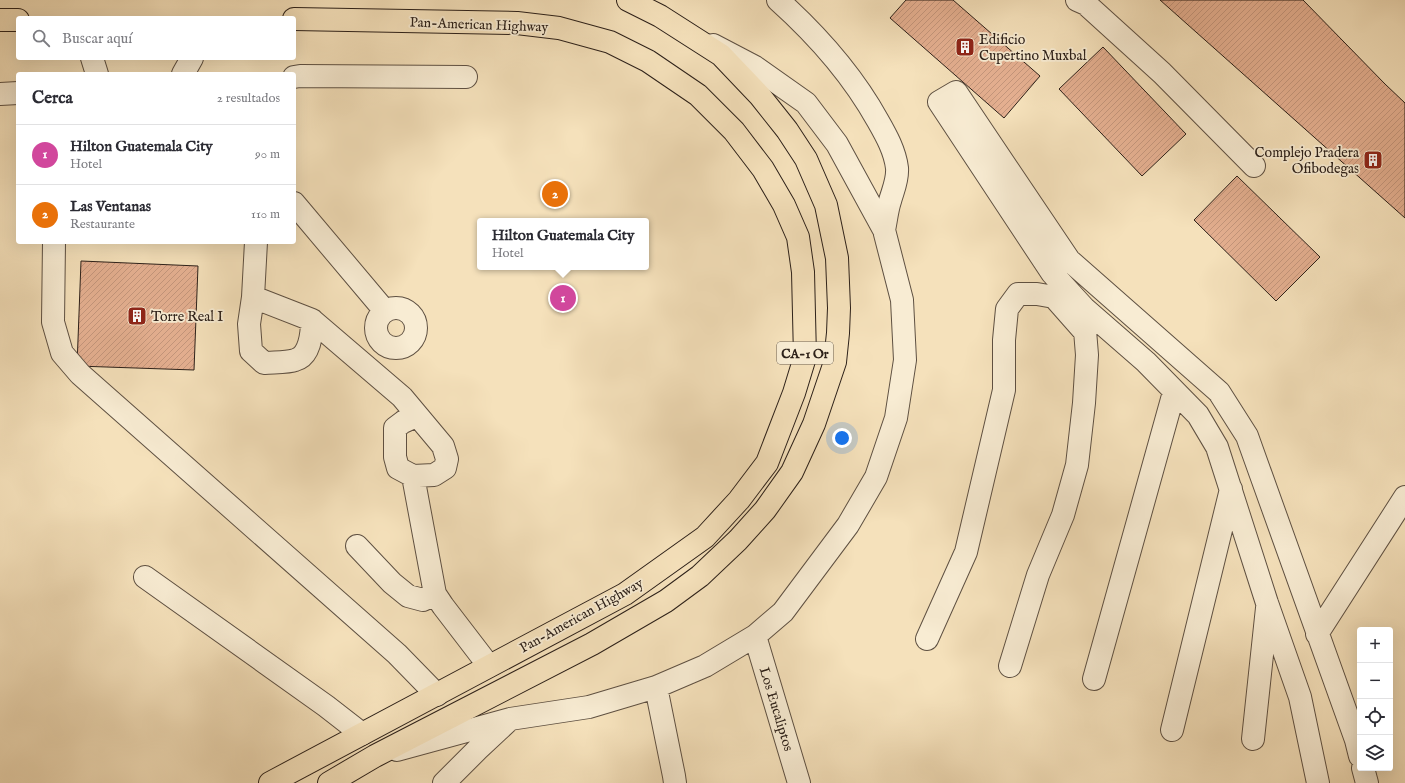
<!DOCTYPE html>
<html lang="es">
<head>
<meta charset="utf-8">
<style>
	body { margin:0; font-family:"IM FELL English",serif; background:#f7f7f7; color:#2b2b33 }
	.controls { position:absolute; right:12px; bottom:12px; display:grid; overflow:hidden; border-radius:4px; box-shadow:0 4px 16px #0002 }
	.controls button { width:36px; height:36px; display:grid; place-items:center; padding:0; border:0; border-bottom:1px solid #e1e1e2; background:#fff; color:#2b2b33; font:20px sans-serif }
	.you { position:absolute; left:842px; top:438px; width:14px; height:14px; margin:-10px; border:3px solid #fff; border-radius:50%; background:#1a73e8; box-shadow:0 0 0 6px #1a73e833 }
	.badge { display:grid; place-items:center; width:26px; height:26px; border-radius:50%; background:#7c3aed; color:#fff; font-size:13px; font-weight:700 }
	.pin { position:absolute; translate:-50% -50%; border:2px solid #fff; box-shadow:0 1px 4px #0006 }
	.popup { position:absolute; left:477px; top:218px; width:172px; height:52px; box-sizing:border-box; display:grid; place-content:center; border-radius:4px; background:#fff; filter:drop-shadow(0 1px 3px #0005); font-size:13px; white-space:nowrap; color:#7c7c81 }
	.popup b { font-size:15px; color:#2b2b33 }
	.popup::after { content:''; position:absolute; left:50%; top:100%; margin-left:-8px; border:8px solid transparent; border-top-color:#fff }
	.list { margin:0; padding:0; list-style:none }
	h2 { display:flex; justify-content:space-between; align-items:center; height:52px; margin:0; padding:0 16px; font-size:17px }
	h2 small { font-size:13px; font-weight:400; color:#7c7c81 }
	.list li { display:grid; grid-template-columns:26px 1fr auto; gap:12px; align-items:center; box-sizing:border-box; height:60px; padding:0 16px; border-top:1px solid #e1e1e2 }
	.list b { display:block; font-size:15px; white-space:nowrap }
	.list p { margin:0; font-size:13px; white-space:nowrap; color:#7c7c81 }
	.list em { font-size:13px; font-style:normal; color:#7c7c81 }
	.icon { flex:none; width:22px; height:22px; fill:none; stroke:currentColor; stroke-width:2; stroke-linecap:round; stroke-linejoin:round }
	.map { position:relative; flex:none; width:1405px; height:783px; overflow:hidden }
	.search { position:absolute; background:#fff; box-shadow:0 4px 16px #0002; left:16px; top:16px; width:280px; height:44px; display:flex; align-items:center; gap:10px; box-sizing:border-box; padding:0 14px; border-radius:4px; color:#7c7c81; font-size:15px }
	.panel { position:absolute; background:#fff; box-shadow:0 4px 16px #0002; left:16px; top:72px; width:280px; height:172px; border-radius:4px }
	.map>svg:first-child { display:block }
	.building { fill:url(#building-hatch); stroke:#2c2019 }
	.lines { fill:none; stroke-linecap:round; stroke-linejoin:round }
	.minor-casing { stroke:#5e5042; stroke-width:24 }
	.highway-casing { stroke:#2c2019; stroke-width:24 }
	.minor { stroke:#f8ecd3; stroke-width:22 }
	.highway { stroke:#f5e1bb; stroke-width:22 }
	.labels { text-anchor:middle; stroke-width:3.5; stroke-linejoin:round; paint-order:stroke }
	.shield { fill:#f8ecd3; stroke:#695d51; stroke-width:1 }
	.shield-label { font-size:13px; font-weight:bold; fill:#2c2019 }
	.street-label { font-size:14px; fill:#2c2019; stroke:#f8ecd3 }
	.poi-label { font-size:14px; fill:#2c2019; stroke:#f8ecd3; text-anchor:start }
</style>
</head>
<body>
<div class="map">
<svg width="1405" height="783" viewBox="0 0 1405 783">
	<defs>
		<pattern id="building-hatch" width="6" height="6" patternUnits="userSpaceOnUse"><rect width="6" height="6" fill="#e4af90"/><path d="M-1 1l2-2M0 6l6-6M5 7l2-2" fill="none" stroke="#c4967c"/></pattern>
	</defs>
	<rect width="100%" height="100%" fill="#f5e1bb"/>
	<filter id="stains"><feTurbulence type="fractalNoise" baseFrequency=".005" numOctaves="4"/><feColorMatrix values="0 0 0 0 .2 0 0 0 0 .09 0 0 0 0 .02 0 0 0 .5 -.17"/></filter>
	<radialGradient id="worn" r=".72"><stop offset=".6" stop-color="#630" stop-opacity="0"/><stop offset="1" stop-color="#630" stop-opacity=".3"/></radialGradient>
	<path class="building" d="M906,0H953L1040,76L1004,118L890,18Z
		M1160,0H1303L1385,84L1405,103V218Z
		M1103,47L1186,134L1142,176L1059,89Z
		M1237,176L1320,257L1276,301L1194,220Z
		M81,261L198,266L194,370L77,366Z"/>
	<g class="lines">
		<g class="minor-casing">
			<path id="minor" d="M778,0C817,35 852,74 878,121C886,135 895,151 897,168C898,180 893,190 890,201C887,210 886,221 884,230
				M1077,0L1086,4L1162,73L1254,166
				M92,58L97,74
				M183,74L192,58
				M294,77L300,76L466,77
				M0,94L18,93
				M294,203L385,311
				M54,242L53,322L62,353L80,374L397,654L437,695
				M253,297L312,320C312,333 310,356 295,360C287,363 272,362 264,363L251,351L249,324L253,297L256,242
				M376 328a20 20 0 1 1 40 0a20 20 0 1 1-40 0Z
				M312,320L402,397L443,446L447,459L445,468L434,475L413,476L398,468L395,457V428L403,422L416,416
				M413,476L435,594L443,606L489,666
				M357,546L392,583L408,596L423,600L435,594
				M145,577L326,706L362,734
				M1317,634L1405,497
				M755,636L799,783
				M927,639L966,552L1004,390V340L1007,309L1018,294H1037L1054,297L1084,331
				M1010,666L1038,575L1063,515L1077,465L1084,403L1087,355L1084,318
				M1094,679L1174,392
				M656,687L674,776L675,783
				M1172,730L1231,489
				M1253,739L1267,608
				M397,750L510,719L589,707L656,687L705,666L755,636L783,612L848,525L876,477L896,418L905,360L902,300L884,230L837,144L806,103L755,67L713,45
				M1363,768L1367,783
				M444,783L478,749L508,721
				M1318,783L1300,697L1267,603L1217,447L1198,415L1146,362L1084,308L1052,273L939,102L956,92L1069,260L1219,392L1247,436L1356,740L1360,756"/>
		</g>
		<g class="highway-casing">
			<path id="highway" d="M0,20H18
				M270,783L625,594L705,537L739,500L767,463L794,393L805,357L803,272L798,237L784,205L763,169L734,131L698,95L648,61L610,42L559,28L517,23L294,19
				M329,783L375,756L592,644L666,601L700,576L738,540L765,510L792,472L814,424L835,362L838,333L839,308L837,258L826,205L806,159L787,130L760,96L721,55L660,16L628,0"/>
		</g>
		<use href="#minor" class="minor"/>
		<use href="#highway" class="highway"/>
	</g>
	<defs>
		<g id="building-square" transform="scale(1)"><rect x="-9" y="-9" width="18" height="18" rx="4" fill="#8f2418" stroke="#f8ecd3"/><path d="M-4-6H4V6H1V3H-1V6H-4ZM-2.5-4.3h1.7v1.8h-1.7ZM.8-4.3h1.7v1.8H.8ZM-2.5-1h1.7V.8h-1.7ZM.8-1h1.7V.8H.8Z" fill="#fff"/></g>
	</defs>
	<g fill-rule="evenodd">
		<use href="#building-square" x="965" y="47"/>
		<use href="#building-square" x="1373" y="160"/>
		<use href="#building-square" x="137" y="316"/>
	</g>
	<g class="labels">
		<rect class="shield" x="777" y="342" width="56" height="22" rx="3"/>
		<g class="shield-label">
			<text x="805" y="358">CA-1 Or</text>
		</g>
		<g class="street-label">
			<text transform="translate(479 24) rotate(2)" y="5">Pan-American Highway</text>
			<text transform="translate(581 615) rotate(-29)" y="5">Pan-American Highway</text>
			<text transform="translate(777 709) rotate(73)" y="5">Los Eucaliptos</text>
		</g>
		<g class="poi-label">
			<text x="979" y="44">Edificio<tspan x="979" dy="16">Cupertino Muxbal</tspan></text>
			<text x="1359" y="157" text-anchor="end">Complejo Pradera<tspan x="1359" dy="16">Ofibodegas</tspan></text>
			<text x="151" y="321">Torre Real I</text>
		</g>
	</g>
	<rect width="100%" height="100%" filter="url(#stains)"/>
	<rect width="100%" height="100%" fill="url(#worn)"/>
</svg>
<div class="controls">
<button>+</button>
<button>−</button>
<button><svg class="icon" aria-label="locate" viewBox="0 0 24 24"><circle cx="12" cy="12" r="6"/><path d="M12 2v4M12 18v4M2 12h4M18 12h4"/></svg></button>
<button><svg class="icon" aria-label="layers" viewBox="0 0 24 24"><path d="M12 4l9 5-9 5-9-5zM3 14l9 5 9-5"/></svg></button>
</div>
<div class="you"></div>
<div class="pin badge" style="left:563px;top:298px;background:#d1479c">1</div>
<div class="popup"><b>Hilton Guatemala City</b>Hotel</div>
<div class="pin badge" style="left:555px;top:194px;background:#e8710a">2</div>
<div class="search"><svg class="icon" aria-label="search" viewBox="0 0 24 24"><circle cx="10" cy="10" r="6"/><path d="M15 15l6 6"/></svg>Buscar aquí</div>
<section class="panel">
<h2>Cerca<small>2 resultados</small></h2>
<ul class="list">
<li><span class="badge" style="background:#d1479c">1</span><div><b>Hilton Guatemala City</b><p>Hotel</p></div><em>90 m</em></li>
<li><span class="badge" style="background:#e8710a">2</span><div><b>Las Ventanas</b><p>Restaurante</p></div><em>110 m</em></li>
</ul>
</section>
</div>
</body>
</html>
